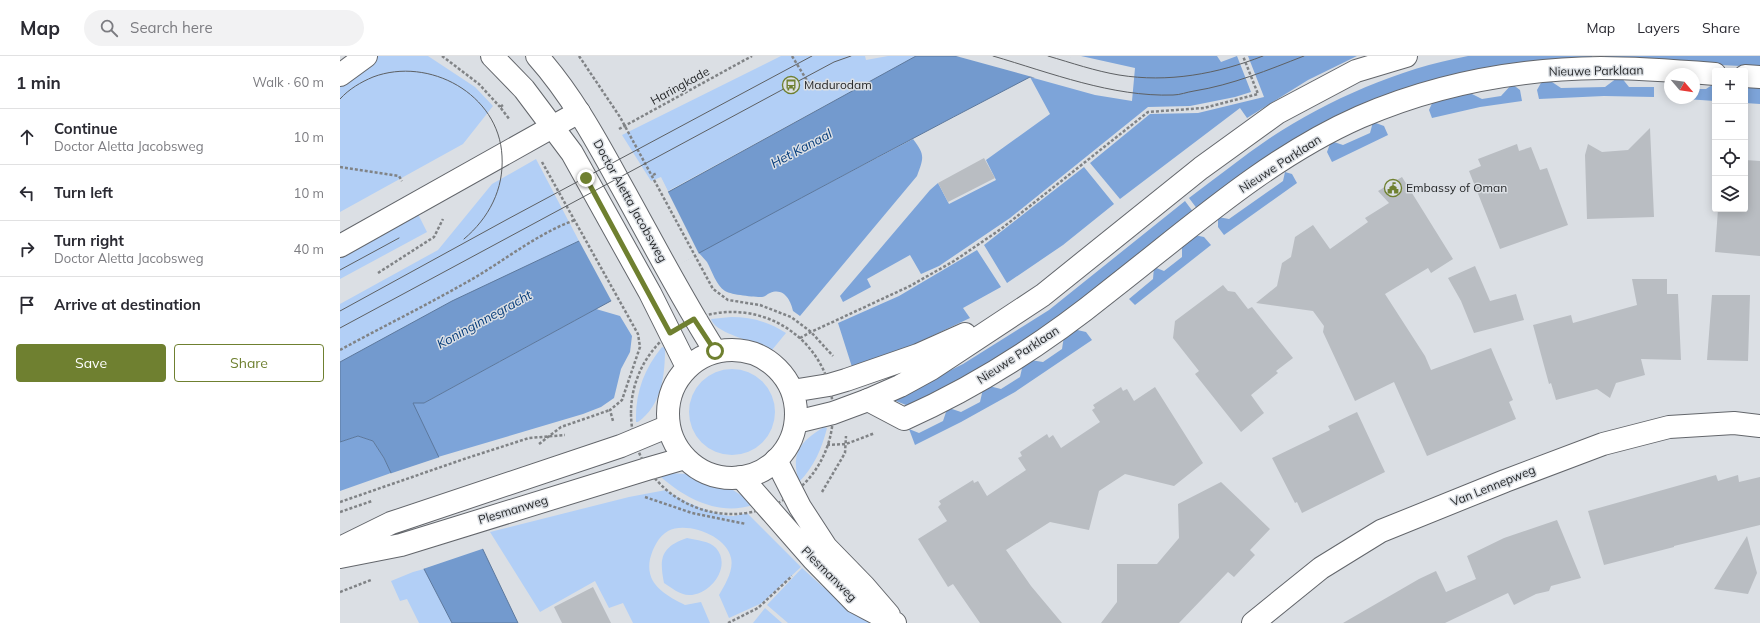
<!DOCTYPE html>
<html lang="en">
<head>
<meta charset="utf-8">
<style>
	body { margin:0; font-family:Mulish,sans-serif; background:#f2f2f3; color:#2b2b33 }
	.controls { position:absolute; right:12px; top:12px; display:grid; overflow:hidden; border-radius:4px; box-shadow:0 2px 10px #0003 }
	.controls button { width:36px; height:36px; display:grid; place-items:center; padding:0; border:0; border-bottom:1px solid #e1e1e2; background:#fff; color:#2b2b33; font:20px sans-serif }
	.compass { position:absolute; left:1324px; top:12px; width:36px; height:36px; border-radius:50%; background:#fff; box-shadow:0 2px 10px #0003; rotate:119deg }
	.stop { position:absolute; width:12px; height:12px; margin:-9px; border:3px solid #6f8030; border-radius:50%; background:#fff }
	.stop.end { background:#6f8030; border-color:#fff; box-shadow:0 1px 4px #0008 }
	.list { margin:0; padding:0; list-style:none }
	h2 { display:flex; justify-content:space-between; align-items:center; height:52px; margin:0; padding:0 16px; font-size:17px }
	h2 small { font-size:13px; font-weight:400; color:#7c7c81 }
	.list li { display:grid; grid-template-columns:26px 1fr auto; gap:12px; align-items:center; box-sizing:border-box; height:56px; padding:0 16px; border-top:1px solid #e1e1e2 }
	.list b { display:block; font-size:15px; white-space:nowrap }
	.list p { margin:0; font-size:13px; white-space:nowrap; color:#7c7c81 }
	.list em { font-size:13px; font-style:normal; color:#7c7c81 }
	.actions { display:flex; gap:8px; padding:12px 16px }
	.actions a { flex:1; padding:9px 0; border:1px solid #6f8030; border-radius:4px; text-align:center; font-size:14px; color:#6f8030 }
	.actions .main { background:#6f8030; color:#fff }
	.icon { flex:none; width:22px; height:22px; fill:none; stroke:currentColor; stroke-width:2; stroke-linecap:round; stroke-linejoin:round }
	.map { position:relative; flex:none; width:1420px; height:567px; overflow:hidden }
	header { display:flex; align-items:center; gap:24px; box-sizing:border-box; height:56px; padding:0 20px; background:#fff; border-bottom:1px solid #e1e1e2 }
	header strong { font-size:19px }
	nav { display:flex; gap:22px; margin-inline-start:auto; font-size:14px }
	.search { width:280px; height:36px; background:#f2f2f3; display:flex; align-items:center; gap:10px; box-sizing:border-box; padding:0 14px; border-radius:22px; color:#7c7c81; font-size:15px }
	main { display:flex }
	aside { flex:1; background:#fff }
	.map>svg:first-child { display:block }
	.green { fill:#b2cff6 }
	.forest { fill:#7da4d9 }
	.water { fill:#739ace; stroke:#5c789d }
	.pier { fill:#dbdfe4 }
	.building { fill:#b9bdc2 }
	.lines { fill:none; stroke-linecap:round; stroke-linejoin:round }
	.street-casing { stroke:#63666b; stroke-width:24 }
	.secondary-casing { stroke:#63666b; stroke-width:24 }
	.primary-casing { stroke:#63666b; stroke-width:24 }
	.path { stroke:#808386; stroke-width:2.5; stroke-dasharray:3 2; stroke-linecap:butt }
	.street { stroke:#fff; stroke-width:22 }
	.secondary { stroke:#fff; stroke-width:22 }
	.primary { stroke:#fff; stroke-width:22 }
	.tram { stroke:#5d6063; stroke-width:1 }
	.route { stroke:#6f8030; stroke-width:5 }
	.labels { text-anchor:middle; stroke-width:3; stroke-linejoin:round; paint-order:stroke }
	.street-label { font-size:12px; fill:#27292b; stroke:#dbdfe4 }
	.poi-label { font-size:12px; fill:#27292b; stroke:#dbdfe4; text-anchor:start }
	.water-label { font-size:13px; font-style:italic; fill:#043b7a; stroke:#dbdfe4 }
</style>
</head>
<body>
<header>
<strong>Map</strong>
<div class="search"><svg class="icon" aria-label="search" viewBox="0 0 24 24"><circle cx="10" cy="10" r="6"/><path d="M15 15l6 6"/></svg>Search here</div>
<nav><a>Map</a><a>Layers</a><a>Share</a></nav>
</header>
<main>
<aside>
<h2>1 min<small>Walk · 60 m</small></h2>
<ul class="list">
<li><svg class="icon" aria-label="ahead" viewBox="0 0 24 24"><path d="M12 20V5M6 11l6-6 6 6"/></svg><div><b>Continue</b><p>Doctor Aletta Jacobsweg</p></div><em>10 m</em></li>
<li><svg class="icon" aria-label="left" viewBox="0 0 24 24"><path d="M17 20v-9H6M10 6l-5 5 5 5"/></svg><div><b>Turn left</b></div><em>10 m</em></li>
<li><svg class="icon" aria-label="right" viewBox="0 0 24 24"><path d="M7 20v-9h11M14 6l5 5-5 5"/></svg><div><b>Turn right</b><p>Doctor Aletta Jacobsweg</p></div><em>40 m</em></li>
<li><svg class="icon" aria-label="arrive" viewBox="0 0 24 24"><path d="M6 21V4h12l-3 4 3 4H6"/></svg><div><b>Arrive at destination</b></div></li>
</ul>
<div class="actions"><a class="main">Save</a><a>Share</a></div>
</aside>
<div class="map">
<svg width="1420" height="567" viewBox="0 0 1420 567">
	<rect width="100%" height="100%" fill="#dbdfe4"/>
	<path class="green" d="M37,0H88L135,31L153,50L123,88L0,156V28Z
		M441,0H525L526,4L548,0H576L328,135L321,121L311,125L282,79Z
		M196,103L239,185L112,245L0,306V248L98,194L152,128Z
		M78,158L87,176L0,223V201Z
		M391,261C412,261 429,266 446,277L432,294C418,286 375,278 371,263Z
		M322,291L325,292C325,319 322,349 298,366H296C295,337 304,313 322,291Z
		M349 356a43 43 0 1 1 86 0a43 43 0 1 1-86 0Z
		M484,371L487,372C482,392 474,411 459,426C450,397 461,385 484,371Z
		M328,417L347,418L368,427L384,431L393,434L413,447V449C379,460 346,443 321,421L322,418Z
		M326,434C339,444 378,461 394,460C399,459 403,458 407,457L461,511L422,547L389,562L379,539C385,529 394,514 391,502C387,480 347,465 328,475C318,481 313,492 310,503C305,529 326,539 345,549L361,546L370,567H293L283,547L269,552L255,525L200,556L150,476L289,441Z
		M347,482C356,484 370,485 376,492C392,510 371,539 349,539C340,539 332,532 324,527C319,502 321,491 347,482Z
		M462,512L483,531L551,567H448L427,549Z
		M84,513L112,567H79L67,543L60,545L51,525L73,516Z
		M425,552L442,567H413Z"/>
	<path class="forest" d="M741,0H877L881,6L897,0L911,36L895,41L850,50L808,51L670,162L599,210L581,218L570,199L527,223L531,231L503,246L500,240L590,134L598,127L609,148L656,124L646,104L710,58L690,21L755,39L792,45L795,12Z
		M908,0H1017L968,24L907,62L900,52L780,143L750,107L810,58L858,57L924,41Z
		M1128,0H1252V4L1130,17L858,154L849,142C876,122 902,101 930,82C990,43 1058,13 1128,0Z
		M1265,0H1420V11L1265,3Z
		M1281,21L1289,31H1314V41L1264,40L1199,43L1197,34L1202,25L1209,24L1221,32L1265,31L1277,22Z
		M1375,27V45L1331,42H1354V33H1366Z
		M1172,28L1180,34L1182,45L1140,51L1092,62L1089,54L1094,43L1128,36L1142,43L1161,40Z
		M1405,28L1420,29V48L1405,47Z
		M1033,66L1044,70L1048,79L992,106L987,96L991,85L1003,89L1030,77Z
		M573,83C585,99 584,101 577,120L460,260L453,255C451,245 444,231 430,237C427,238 425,241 422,241C414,241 392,239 385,235C376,229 372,215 367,206C364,203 361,199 358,196Z
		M744,111L774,148L723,189L667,227L644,189Z
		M945,116L952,118L957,127L884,179L878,171V161L889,163L943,125Z
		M845,145L854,157L763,229L671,296L577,348L566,349L556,345L555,342L623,308L709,254Z
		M854,179L864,181L871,189L795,249L789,243L813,223L814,211L824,215L842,201V188Z
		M637,194L661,231L623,252L630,262L558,296L512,311L498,267L559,240Z
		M256,253L280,260L292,280L290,296L281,313L274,342L261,351L243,358L98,401L72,347H84Z
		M733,273L746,276L752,284L675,336L621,366L575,389L569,373L579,377L603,365L607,353L609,352L621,356L640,346L643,333L649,330L661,333L680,321L683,308L690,304L703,306L722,293L724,280Z
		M18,380L33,385L44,402L51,417L0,435V386Z"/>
	<path class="water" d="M576,0H732L694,21H690C486,127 285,237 84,347H73L178,567H112L84,513L51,417L44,402L33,385L18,380L0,386V306L112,245L239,185Z"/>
	<path class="pier" d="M616,0H734L696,22Z
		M327,134L359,198L272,246L238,183Z
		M100,401L145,492L83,513L49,418Z"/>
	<path class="building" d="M1310,72L1314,161L1247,163L1245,99L1248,88L1262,96L1288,94Z
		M1177,88L1179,95L1191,91L1200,114L1207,112L1228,169L1160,193L1129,115L1141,110L1138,103Z
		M644,102L655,122L608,146L598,127Z
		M1405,104L1420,105V200L1375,196L1378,153H1405Z
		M1062,121L1113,203L1091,217L1088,212L1045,238L1085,300L1091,314L1151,292L1173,344L1169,346L1176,363L1087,400L1054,326L1015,345L983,276L984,270L973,255L916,247L937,230L942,207L951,201L955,181L973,169L990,193L1028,166L1025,162L1049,147L1038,135Z
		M1135,210L1150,245L1176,238L1184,264L1134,277L1121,245L1108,222Z
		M1292,223H1327V238H1338L1341,304L1301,303L1305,319L1276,327L1270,342L1257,333L1216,344L1211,327L1209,328L1193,269L1231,259L1233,267L1297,249Z
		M883,229L888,235L895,236L908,253L912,251L953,302L936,315L938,317L911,339L924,357L901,376L855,318L859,315L833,282L835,265Z
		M1372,239H1410L1408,305L1367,304Z
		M781,331L783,335L787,333L794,345L815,331L863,407L834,430L785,418L759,435L749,474L710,466L666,494L691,530L722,567H640L613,528L608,531L578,483L607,465L598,451L601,448L599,445L633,424L634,427L638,425L647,440L686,414L678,402L682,400L680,396L707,378L709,382L713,379L721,392L760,366L752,354L755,352L753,349Z
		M1017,356L1045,416L962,457L957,446L955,447L932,402L990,374L988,370Z
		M1376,419L1378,425L1398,419L1399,426L1420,421V469L1334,490V491L1264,509L1248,455Z
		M881,426L930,473L910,494L915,499L894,521L888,516L839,567H761L777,546V508H817L839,482L838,448Z
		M1217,464L1241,522L1211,530L1209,535L1196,538L1174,549L1168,537L1105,567H1003L1079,523L1096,515L1106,536L1136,523L1127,500L1164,482Z
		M1407,480L1417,517L1408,538L1374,533Z
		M253,531L271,567H222L214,551Z"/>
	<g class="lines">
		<g class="street-casing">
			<path id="street" d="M1405,20L1420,21
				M0,190L239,56
				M528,344L564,363C638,330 706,286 769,235C849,173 927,102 1020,61C1096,28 1178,13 1261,12C1299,12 1337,15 1375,18
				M436,404L460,451L486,491L524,530L549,559
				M401,421L473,503L515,546L555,567
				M913,567L981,512L1041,475L1165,425L1263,388L1329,371L1394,367L1420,370"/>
		</g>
		<g class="secondary-casing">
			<path id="secondary" d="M152,0L184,33L232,97L310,237L347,311
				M197,0C230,37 254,80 278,124C310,181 340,240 375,295
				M328 358a64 64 0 1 1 128 0a64 64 0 1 1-128 0Z
				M452,335L489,329L506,324L578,299L625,278
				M456,366L493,357L528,344L560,330L591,313L703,239L861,112L937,57L1016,15L1066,0
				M0,492L51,467L281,390L329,370
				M0,501L61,489L307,413L345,402"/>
		</g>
		<g class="primary-casing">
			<path id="primary" d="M0,19L26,0"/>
		</g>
		<path class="path" d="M102,0L139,28L160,51
			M239,0L280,61L373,233L388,244L420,249L451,261L471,276L493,300
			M452,0L471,31
			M163,49L160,51L170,64
			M279,73L412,0
			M202,106L298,278L300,291L282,344L270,354L273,365
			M0,111L59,120L62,125
			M313,119L317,117
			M38,217L94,181L103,163
			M291 357a101 101 0 1 1 202 0a101 101 0 1 1-202 0Z
			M460,282L471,276L570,230L614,205L661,173L808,56L864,52L918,38L903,0
			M0,294C42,271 85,250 127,226C163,206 196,178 235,164
			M199,388L221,371L270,354
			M487,389L506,388L535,377
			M482,436L505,397L506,380
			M305,441L352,457L406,468
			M0,446L127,402L189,382L225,379
			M0,456L32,445
			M0,536L31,524
			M388,567L418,552L452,520"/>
		<use href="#street" class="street"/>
		<use href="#secondary" class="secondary"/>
		<use href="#primary" class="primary"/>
		<path class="tram" d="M653,0C711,17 772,41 833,39C840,39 847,36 854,35C892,29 928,14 964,0
			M708,0C732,7 755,15 779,19C828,27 877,18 923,0
			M0,43C9,33 21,26 33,21C89,0 159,38 162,100C164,133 149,162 124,183
			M0,214L59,182
			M0,255L166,164L472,0
			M0,272L451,29L494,6L511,0"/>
	</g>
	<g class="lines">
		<path class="route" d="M246,122L330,277L354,263L375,295"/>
	</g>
	<defs>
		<g id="bus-ring" transform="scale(0.9)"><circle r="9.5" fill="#dbdfe4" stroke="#6f8030" stroke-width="1.5"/><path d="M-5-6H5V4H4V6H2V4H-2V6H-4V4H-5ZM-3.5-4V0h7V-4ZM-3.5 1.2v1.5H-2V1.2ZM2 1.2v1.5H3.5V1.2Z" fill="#6f8030"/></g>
		<g id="civic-ring" transform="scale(0.9)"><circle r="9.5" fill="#dbdfe4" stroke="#6f8030" stroke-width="1.5"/><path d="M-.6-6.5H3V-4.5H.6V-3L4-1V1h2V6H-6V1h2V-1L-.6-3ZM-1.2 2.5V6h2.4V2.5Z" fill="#6f8030"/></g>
	</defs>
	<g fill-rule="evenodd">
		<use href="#bus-ring" x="451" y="29"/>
		<use href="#civic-ring" x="1053" y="132"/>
	</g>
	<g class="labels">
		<g class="street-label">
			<text transform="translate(1256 15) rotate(-1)" y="4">Nieuwe Parklaan</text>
			<text transform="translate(340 30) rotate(-29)" y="4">Haringkade</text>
			<text transform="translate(940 108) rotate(-33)" y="4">Nieuwe Parklaan</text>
			<text transform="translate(290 145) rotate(61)" y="4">Doctor Aletta Jacobsweg</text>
			<text transform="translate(678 299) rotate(-33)" y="4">Nieuwe Parklaan</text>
			<text transform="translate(1153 430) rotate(-22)" y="4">Van Lennepweg</text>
			<text transform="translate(173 454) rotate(-17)" y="4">Plesmanweg</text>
			<text transform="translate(489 518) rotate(45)" y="4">Plesmanweg</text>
		</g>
		<g class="poi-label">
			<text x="464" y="33">Madurodam</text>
			<text x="1066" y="136">Embassy of Oman</text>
		</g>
		<g class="water-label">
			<text transform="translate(461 92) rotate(-28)" y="5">Het Kanaal</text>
			<text transform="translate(144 263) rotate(-29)" y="5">Koninginnegracht</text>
		</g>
	</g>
</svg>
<div class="controls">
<button>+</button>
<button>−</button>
<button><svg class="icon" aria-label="locate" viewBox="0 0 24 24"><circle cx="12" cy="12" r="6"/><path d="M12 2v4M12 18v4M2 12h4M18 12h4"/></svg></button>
<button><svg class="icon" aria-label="layers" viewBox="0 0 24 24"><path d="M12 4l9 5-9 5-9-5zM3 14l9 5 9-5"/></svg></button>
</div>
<svg class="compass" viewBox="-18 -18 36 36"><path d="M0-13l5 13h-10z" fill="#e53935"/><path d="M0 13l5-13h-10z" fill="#7c7c81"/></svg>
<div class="stop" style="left:375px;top:295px"></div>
<div class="stop end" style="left:246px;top:122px"></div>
</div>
</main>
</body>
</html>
